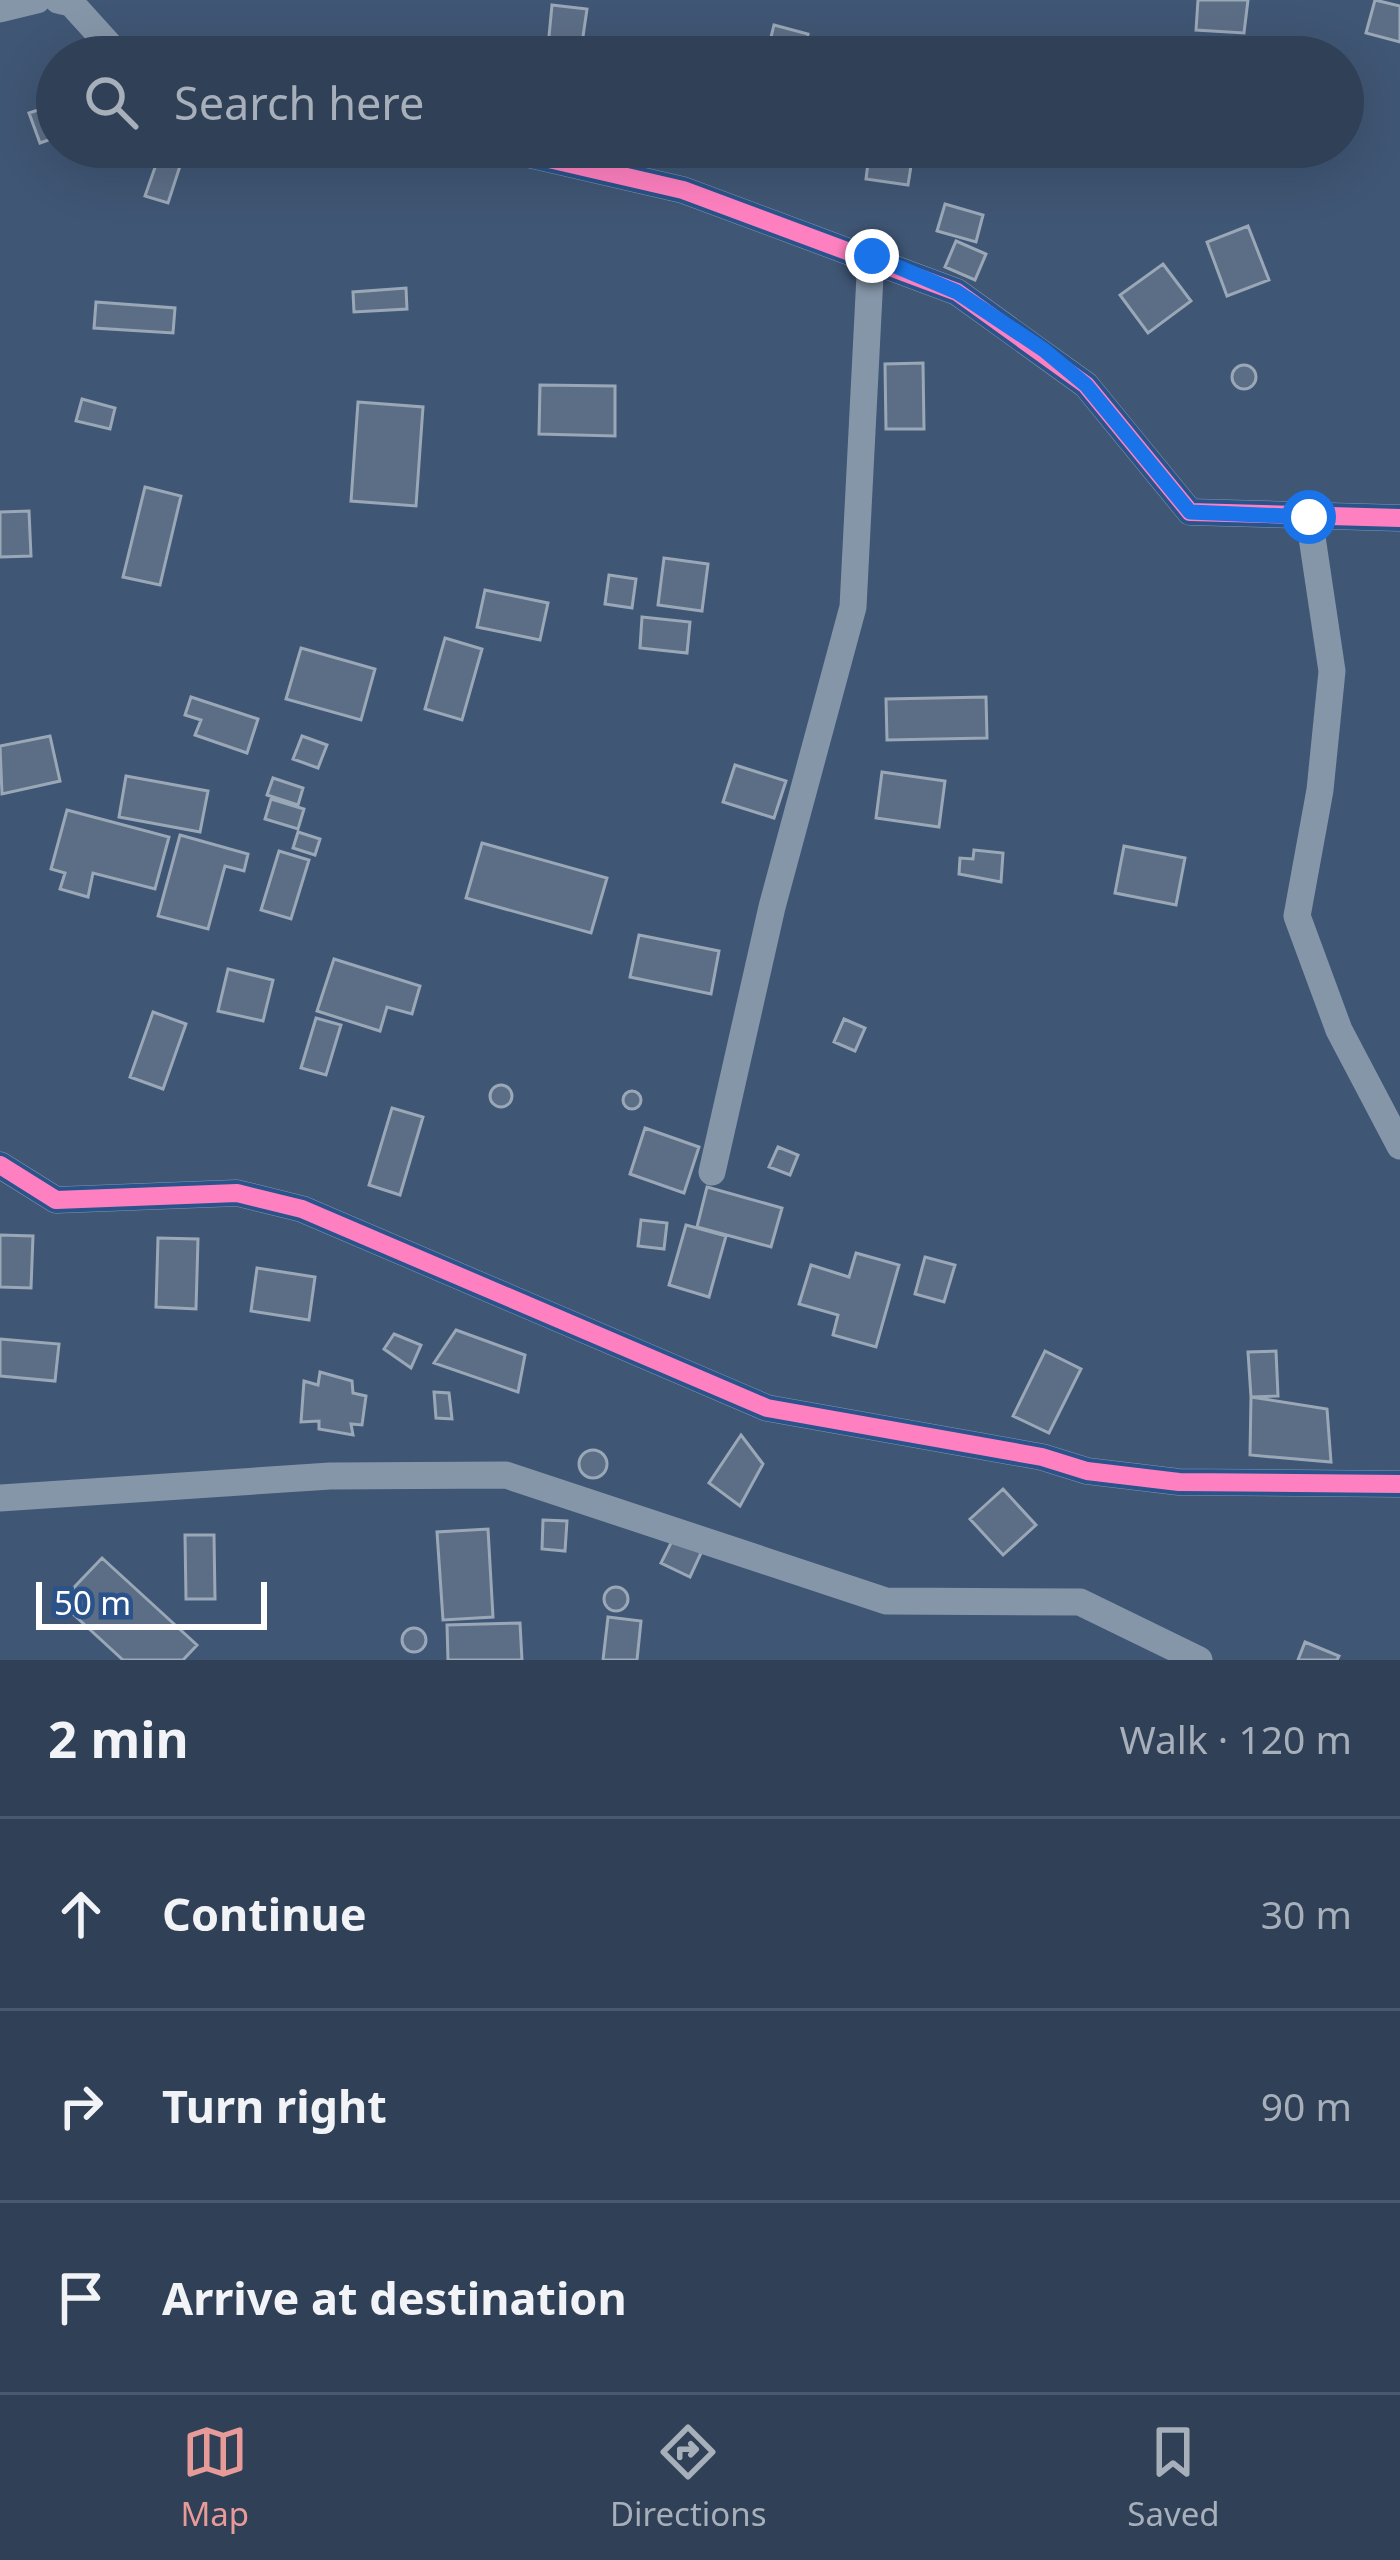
<!DOCTYPE html>
<html lang="en">
<head>
<meta charset="utf-8">
<style>
	body { margin:0; font-family:"Noto Sans",sans-serif; background:#37475d; color:#f1f3f6 }
	.scale { position:absolute; left:36px; bottom:30px; width:231px; box-sizing:border-box; padding-left:12px; border:6px solid #fff; border-top:0; font-size:33px; line-height:42px; white-space:nowrap; color:#fff; -webkit-text-stroke:9px #29538a; paint-order:stroke }
	.stop { position:absolute; width:36px; height:36px; margin:-27px; border:9px solid #1a73e8; border-radius:50%; background:#fff }
	.stop.end { background:#1a73e8; border-color:#fff; box-shadow:0 3px 12px #0008 }
	.list { margin:0; padding:0; list-style:none }
	h2 { display:flex; justify-content:space-between; align-items:center; height:156px; margin:0; padding:0 48px; font-size:51px }
	h2 small { font-size:39px; font-weight:400; color:#a7afba }
	.list li { display:grid; grid-template-columns:78px 1fr auto; gap:36px; align-items:center; box-sizing:border-box; height:192px; padding:0 48px; border-top:3px solid #4a596d }
	.list b { display:block; font-size:45px; white-space:nowrap }
	.list em { font-size:39px; font-style:normal; color:#a7afba }
	.icon { flex:none; width:66px; height:66px; fill:none; stroke:currentColor; stroke-width:2; stroke-linecap:round; stroke-linejoin:round }
	.map { position:relative; flex:none; width:1400px; height:1660px; overflow:hidden }
	.search { position:absolute; background:#2f4057; box-shadow:0 12px 48px #0002; left:36px; right:36px; top:36px; height:132px; display:flex; align-items:center; gap:30px; box-sizing:border-box; padding:0 42px; border-radius:66px; color:#a7afba; font-size:45px }
	.sheet { height:732px; background:#2f4057 }
	nav { display:flex; justify-content:space-around; align-items:center; box-sizing:border-box; height:168px; border-top:3px solid #4a596d; background:#2f4057; font-size:33px; color:#a7afba }
	nav a { display:grid; justify-items:center; gap:6px }
	nav .on { color:#e69b98 }
	.map>svg:first-child { display:block }
	.building { fill:#5c6e86; stroke:#9aa7b7; stroke-width:3 }
	.lines { fill:none; stroke-linecap:round; stroke-linejoin:round }
	.minor { stroke:#8696a9; stroke-width:27 }
	.cycleway-casing { stroke:#29538a; stroke-width:26 }
	.cycleway { stroke:#ff80c0; stroke-width:18 }
	.route { stroke:#1a73e8; stroke-width:15 }
</style>
</head>
<body>
<div class="map">
<svg width="1400" height="1660" viewBox="0 0 1400 1660">
	<rect width="100%" height="100%" fill="#3f5674"/>
	<path class="building" d="M1198,0H1248L1244,33L1196,30Z
		M1375,0L1400,6V42L1366,33Z
		M552,5L587,9L580,57H547Z
		M774,25L808,34L803,57H766Z
		M56,104L57,137L40,143L29,113Z
		M870,147H914L908,185L866,179Z
		M159,156L181,163L168,203L145,196Z
		M945,204L983,215L976,242L937,231Z
		M1248,226L1269,280L1227,296L1207,242Z
		M956,241L986,254L975,280L945,267Z
		M1163,264L1191,301L1148,333L1120,295Z
		M406,288L407,309L354,312L353,292Z
		M96,302L175,308L173,333L94,328Z
		M923,363L924,429H886L885,364Z
		M1232 377a12 12 0 1 1 24 0a12 12 0 1 1-24 0Z
		M540,385L615,386V436L539,434Z
		M82,399L115,408L110,429L76,421Z
		M358,402L423,407L416,506L351,501Z
		M145,487L181,496L160,585L123,577Z
		M29,511L31,556L0,557V512Z
		M664,558L708,564L702,611L658,605Z
		M609,575L636,579L632,608L605,604Z
		M485,590L548,603L540,640L477,627Z
		M642,617L690,622L687,653L640,648Z
		M445,638L482,649L462,720L425,709Z
		M301,648L375,669L361,720L286,699Z
		M191,697L258,719L247,753L195,735L201,720L185,715Z
		M986,697L987,738L887,740L886,699Z
		M50,736L60,781L2,794L0,746Z
		M302,736L327,745L318,768L293,759Z
		M735,765L786,781L774,818L723,802Z
		M882,772L945,781L939,827L876,818Z
		M126,776L208,791L200,832L119,817Z
		M273,778L303,788L298,805L267,795Z
		M271,799L304,809L298,829L265,819Z
		M67,810L169,837L155,889L93,873L88,897L60,889L65,873L51,869Z
		M298,832L320,839L315,855L293,848Z
		M180,835L248,854L244,871L225,866L208,929L158,916Z
		M482,843L607,878L591,933L466,898Z
		M1124,846L1185,858L1176,905L1115,893Z
		M974,850L1003,853L1001,882L959,874L960,858L973,859Z
		M279,851L309,860L291,919L261,910Z
		M639,935L719,951L711,994L630,977Z
		M334,959L420,986L412,1014L387,1007L380,1031L317,1011Z
		M228,969L273,980L263,1021L218,1011Z
		M153,1012L186,1024L163,1089L130,1077Z
		M316,1018L341,1025L326,1075L301,1068Z
		M844,1019L865,1028L855,1051L834,1042Z
		M490 1096a11 11 0 1 1 22 0a11 11 0 1 1-22 0Z
		M623 1100a9 9 0 1 1 18 0a9 9 0 1 1-18 0Z
		M392,1108L423,1117L400,1195L369,1185Z
		M645,1128L699,1147L684,1193L630,1174Z
		M778,1147L798,1155L790,1175L769,1167Z
		M707,1187L782,1208L771,1247L697,1227Z
		M641,1220L667,1223L664,1249L638,1246Z
		M686,1225L726,1236L709,1297L669,1285Z
		M0,1235L33,1236L31,1288L0,1287Z
		M158,1238L198,1239L196,1309L156,1307Z
		M856,1253L899,1265L876,1347L833,1335L838,1315L799,1304L811,1265L849,1277Z
		M925,1257L955,1265L944,1302L915,1294Z
		M257,1268L315,1277L309,1320L251,1311Z
		M456,1330L525,1355L518,1392L434,1363Z
		M394,1334L421,1345L411,1368L384,1349Z
		M0,1339L59,1344L55,1381L0,1376Z
		M1045,1351L1081,1369L1049,1433L1013,1416Z
		M1276,1351L1278,1396L1251,1397L1248,1352Z
		M320,1372L352,1381L353,1393L366,1396L362,1425L351,1424L353,1435L319,1429V1421L301,1422L304,1381L318,1385Z
		M434,1392L449,1393L452,1419L436,1418Z
		M1251,1397L1327,1409L1331,1462L1250,1455Z
		M741,1435L763,1464L740,1506L709,1483Z
		M579 1464a14 14 0 1 1 28 0a14 14 0 1 1-28 0Z
		M1003,1489L1036,1525L1003,1555L970,1519Z
		M543,1520L567,1521L565,1551L542,1549Z
		M488,1529L493,1617L443,1620L437,1532Z
		M185,1535H214L215,1599H186Z
		M674,1537L702,1551L690,1577L661,1563Z
		M102,1558L197,1645L183,1660H123L60,1602Z
		M604 1599a12 12 0 1 1 24 0a12 12 0 1 1-24 0Z
		M608,1617L641,1621L637,1660H603Z
		M520,1623L522,1660H448L447,1625Z
		M402 1640a12 12 0 1 1 24 0a12 12 0 1 1-24 0Z
		M1305,1642L1339,1656L1337,1660H1298Z"/>
	<g class="lines">
		<path class="minor" d="M58,0L71,3L120,57
			M0,9L37,0
			M497,147L683,190L957,292L1086,385L1190,512L1400,518
			M1309,517L1332,671L1320,790L1297,916L1339,1030L1400,1146
			M0,1165L56,1200L237,1193L302,1209L767,1408L1042,1457L1087,1471L1179,1482L1400,1484
			M712,1172L772,907L853,607L871,256
			M0,1498L330,1476L506,1475L886,1601L1080,1602L1199,1660"/>
		<g class="cycleway-casing">
			<path id="cycleway" d="M497,147L683,190L957,292L1086,385L1190,512L1400,518
				M0,1165L56,1200L237,1193L302,1209L767,1408L1042,1457L1087,1471L1179,1482L1400,1484"/>
		</g>
		<use href="#cycleway" class="cycleway"/>
	</g>
	<g class="lines">
		<path class="route" d="M872,256L957,292L1044,350L1086,385L1190,512L1309,517"/>
	</g>
</svg>
<div class="scale">50 m</div>
<div class="stop" style="left:1309px;top:517px"></div>
<div class="stop end" style="left:872px;top:256px"></div>
<div class="search"><svg class="icon" aria-label="search" viewBox="0 0 24 24"><circle cx="10" cy="10" r="6"/><path d="M15 15l6 6"/></svg>Search here</div>
</div>
<section class="sheet">
<h2>2 min<small>Walk · 120 m</small></h2>
<ul class="list">
<li><svg class="icon" aria-label="ahead" viewBox="0 0 24 24"><path d="M12 20V5M6 11l6-6 6 6"/></svg><div><b>Continue</b></div><em>30 m</em></li>
<li><svg class="icon" aria-label="right" viewBox="0 0 24 24"><path d="M7 20v-9h11M14 6l5 5-5 5"/></svg><div><b>Turn right</b></div><em>90 m</em></li>
<li><svg class="icon" aria-label="arrive" viewBox="0 0 24 24"><path d="M6 21V4h12l-3 4 3 4H6"/></svg><div><b>Arrive at destination</b></div></li>
</ul>
</section>
<nav>
<a class="on"><svg class="icon" aria-label="map" viewBox="0 0 24 24"><path d="M3 6l6-2 6 2 6-2v14l-6 2-6-2-6 2zM9 4v14M15 6v14"/></svg>Map</a>
<a><svg class="icon" aria-label="directions" viewBox="0 0 24 24"><path d="M12 3l9 9-9 9-9-9zM9 14v-3h6M13 9l2 2-2 2"/></svg>Directions</a>
<a><svg class="icon" aria-label="saved" viewBox="0 0 24 24"><path d="M7 4h10v16l-5-4-5 4z"/></svg>Saved</a>
</nav>
</body>
</html>
